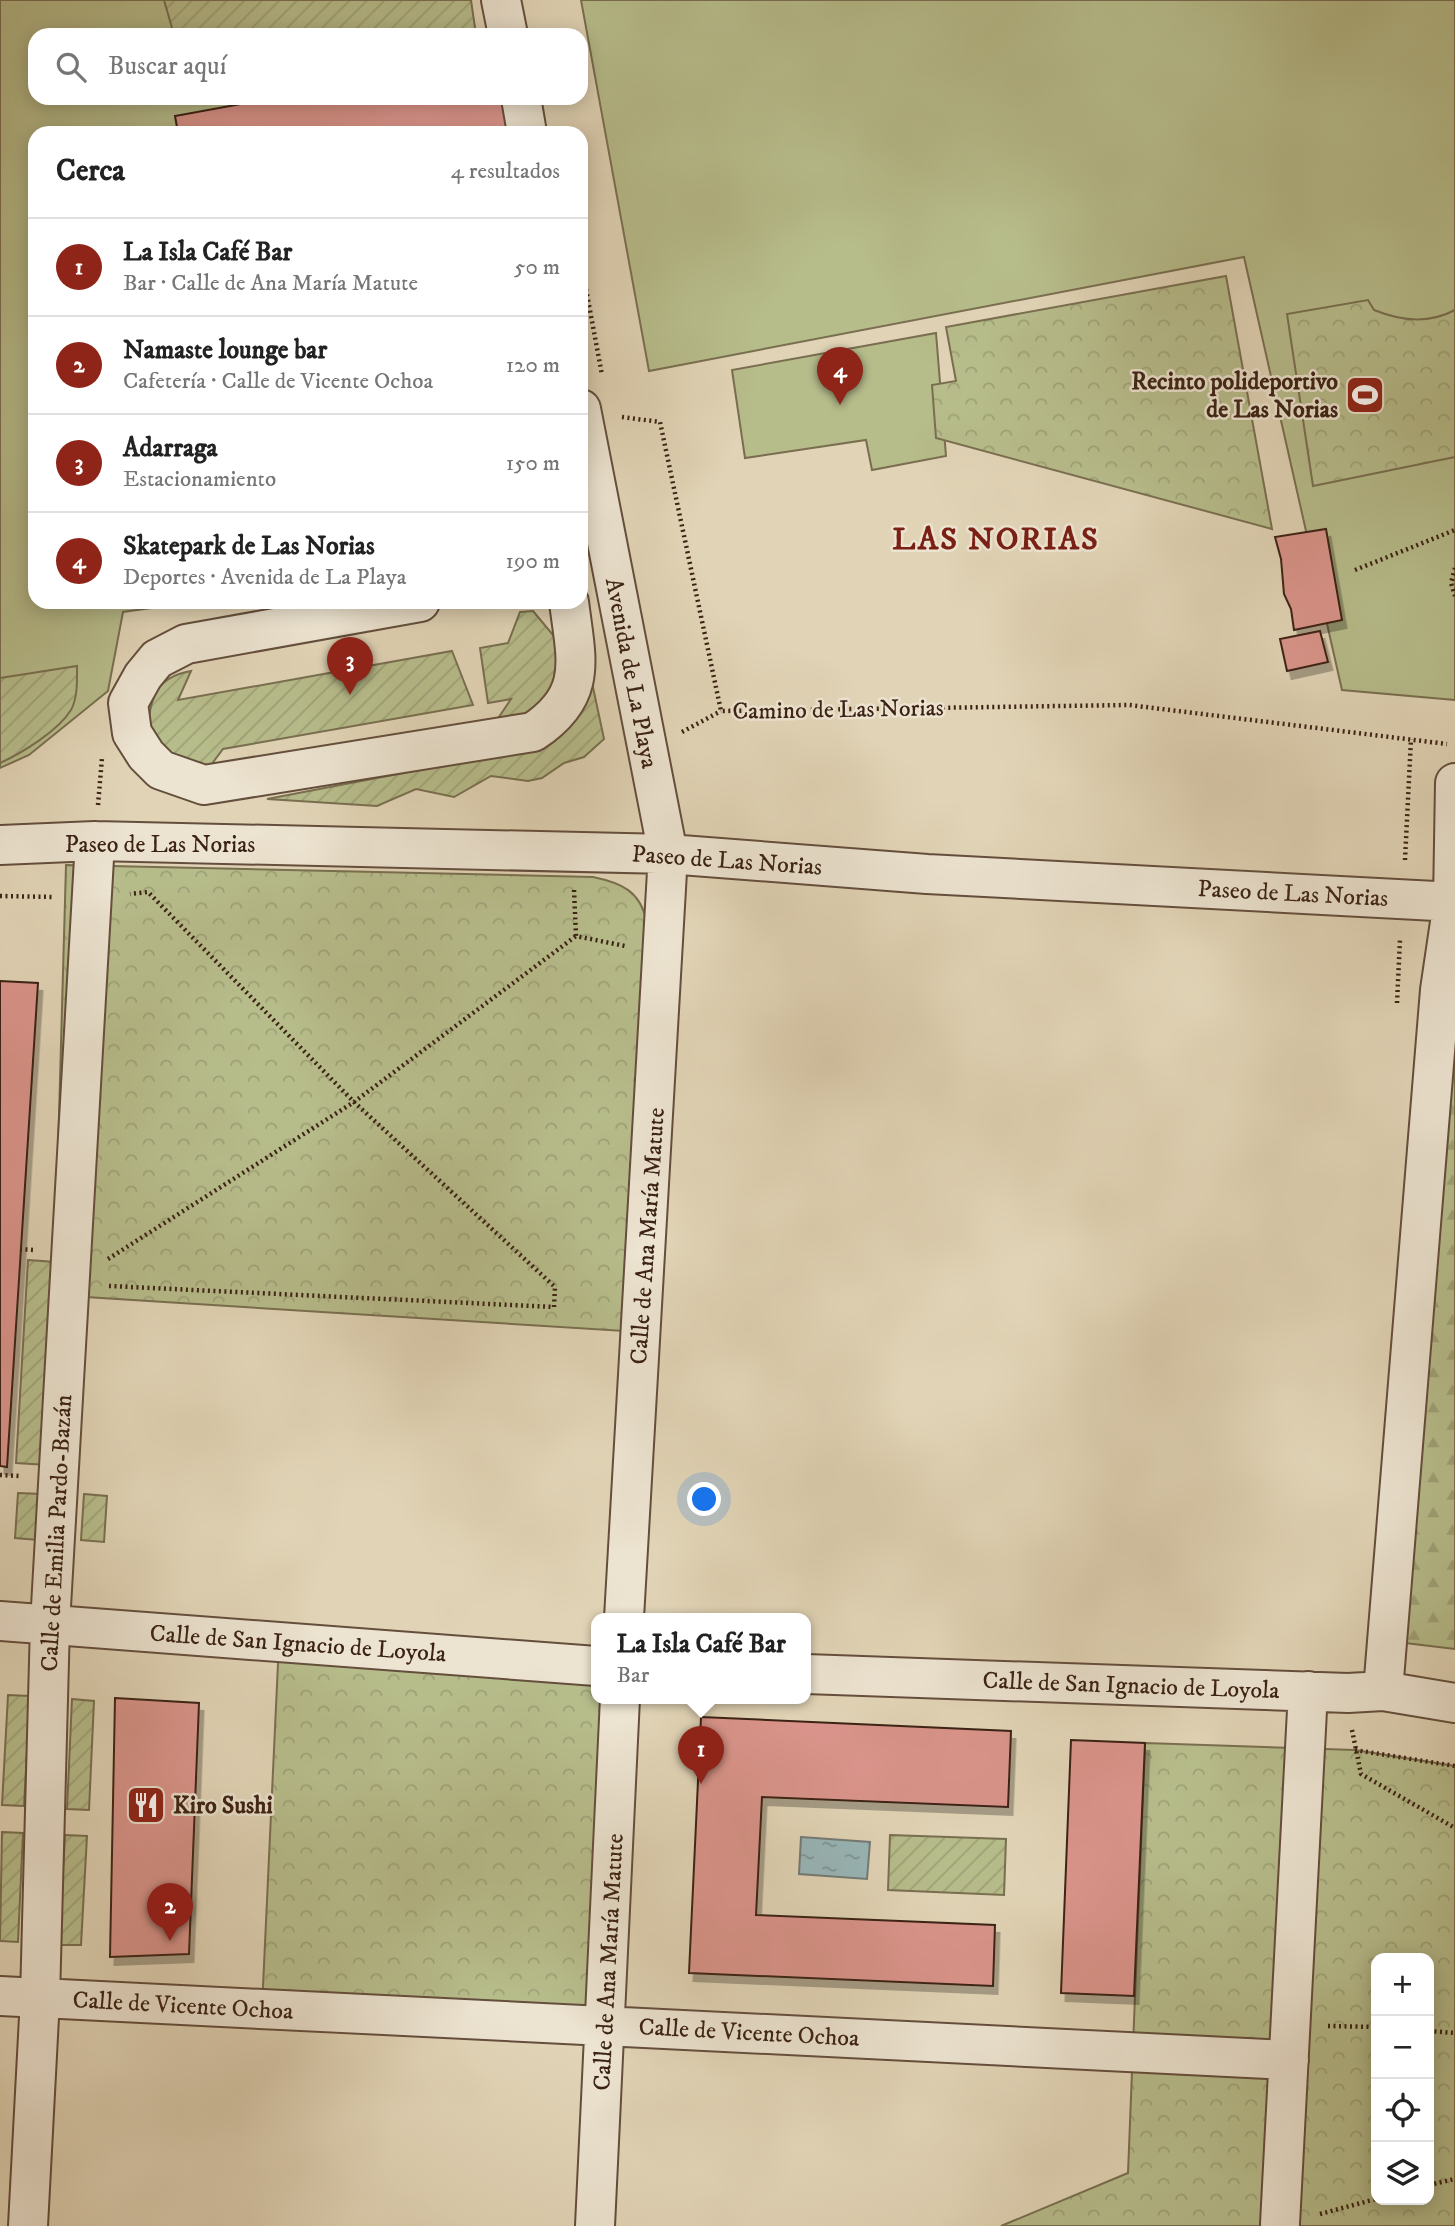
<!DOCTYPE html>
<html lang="es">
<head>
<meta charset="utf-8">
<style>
	body { margin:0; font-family:"IM FELL DW Pica",serif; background:#f6f6f6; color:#222 }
	.controls { position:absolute; right:21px; bottom:21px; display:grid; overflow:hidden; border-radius:14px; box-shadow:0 4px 18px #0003 }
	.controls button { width:63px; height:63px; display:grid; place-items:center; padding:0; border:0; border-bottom:2px solid #e0e0e0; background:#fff; color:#222; font:35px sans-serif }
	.you { position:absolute; left:705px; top:1500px; width:24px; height:24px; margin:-18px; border:5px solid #fff; border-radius:50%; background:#1a73e8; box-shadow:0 0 0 10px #1a73e833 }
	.badge { display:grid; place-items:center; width:46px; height:46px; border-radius:50%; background:#8f2418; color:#fff; font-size:23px; font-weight:700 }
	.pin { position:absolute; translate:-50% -58px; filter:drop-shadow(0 2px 4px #0008) }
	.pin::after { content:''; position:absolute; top:37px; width:24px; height:21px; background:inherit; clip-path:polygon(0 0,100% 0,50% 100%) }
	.popup { position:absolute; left:591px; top:1613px; width:220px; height:91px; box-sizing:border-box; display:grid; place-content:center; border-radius:14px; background:#fff; filter:drop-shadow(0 2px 5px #0005); font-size:23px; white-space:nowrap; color:#767676 }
	.popup b { font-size:26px; color:#222 }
	.popup::after { content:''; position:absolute; left:50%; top:100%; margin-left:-14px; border:14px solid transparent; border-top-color:#fff }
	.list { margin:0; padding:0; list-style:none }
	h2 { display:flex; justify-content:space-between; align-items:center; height:91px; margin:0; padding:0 28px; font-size:30px }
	h2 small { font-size:23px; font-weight:400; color:#767676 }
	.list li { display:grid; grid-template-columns:46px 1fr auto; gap:21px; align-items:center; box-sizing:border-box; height:98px; padding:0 28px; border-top:2px solid #e0e0e0 }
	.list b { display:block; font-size:26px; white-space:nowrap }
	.list p { margin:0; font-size:23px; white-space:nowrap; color:#767676 }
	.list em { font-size:23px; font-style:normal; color:#767676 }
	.icon { flex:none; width:38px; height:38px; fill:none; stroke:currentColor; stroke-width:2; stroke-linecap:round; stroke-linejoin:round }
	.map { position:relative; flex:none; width:1455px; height:2226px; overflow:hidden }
	.search { position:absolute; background:#fff; box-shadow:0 4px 18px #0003; left:28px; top:28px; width:560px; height:77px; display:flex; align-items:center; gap:18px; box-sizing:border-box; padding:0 24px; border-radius:21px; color:#767676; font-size:26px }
	.panel { position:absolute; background:#fff; box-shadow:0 4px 18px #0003; left:28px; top:126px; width:560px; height:483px; border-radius:21px }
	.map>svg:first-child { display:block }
	.grass { fill:#b7bc8b; stroke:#796f50; stroke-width:2 }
	.forest { fill:url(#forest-firs); stroke:#796f50; stroke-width:2 }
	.park { fill:url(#park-crowns); stroke:#796f50; stroke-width:2; fill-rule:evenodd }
	.garden { fill:url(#garden-furrows); stroke:#796f50; stroke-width:2 }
	.water { fill:url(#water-ripples); stroke:#737b76; stroke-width:2 }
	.building { fill:#da948b; stroke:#3b2214; stroke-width:2; filter:url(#shadow) }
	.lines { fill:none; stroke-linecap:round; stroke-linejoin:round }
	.minor-casing { stroke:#644e3c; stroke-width:42 }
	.path { stroke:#3b2214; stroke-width:4.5; stroke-dasharray:2 3.5; stroke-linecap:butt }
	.minor { stroke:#ece3d0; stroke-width:38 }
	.labels { text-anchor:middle; stroke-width:5; stroke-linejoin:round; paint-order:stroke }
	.poi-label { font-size:24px; font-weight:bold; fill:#3b2214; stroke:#ece3d0; text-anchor:end }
	.street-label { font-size:24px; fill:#3b2214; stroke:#ece3d0 }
	.district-label { font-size:32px; font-weight:bold; letter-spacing:2px; fill:#7a1f14; stroke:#ece3d0 }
</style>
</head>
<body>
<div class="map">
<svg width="1455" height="2226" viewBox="0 0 1455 2226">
	<defs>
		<pattern id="forest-firs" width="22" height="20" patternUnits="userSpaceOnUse" patternTransform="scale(1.75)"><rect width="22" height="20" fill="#b7bc8b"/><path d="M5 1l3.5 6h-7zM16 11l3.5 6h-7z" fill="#9ea177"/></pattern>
		<pattern id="park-crowns" width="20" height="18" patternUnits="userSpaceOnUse" patternTransform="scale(1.75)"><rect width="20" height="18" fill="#b7bc8b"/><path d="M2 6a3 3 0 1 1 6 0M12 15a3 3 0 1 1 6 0" fill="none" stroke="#9ea177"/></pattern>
		<pattern id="garden-furrows" width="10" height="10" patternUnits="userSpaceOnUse" patternTransform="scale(1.75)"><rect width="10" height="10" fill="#b7bc8b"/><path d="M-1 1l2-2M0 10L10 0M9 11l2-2" fill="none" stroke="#9ea177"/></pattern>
		<pattern id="water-ripples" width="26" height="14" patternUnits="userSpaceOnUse" patternTransform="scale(1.75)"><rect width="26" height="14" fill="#98b6b8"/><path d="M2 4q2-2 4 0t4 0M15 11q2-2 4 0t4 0" fill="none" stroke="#7d9494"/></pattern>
		<filter id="shadow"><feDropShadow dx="4.5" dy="8" stdDeviation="0" flood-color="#0004"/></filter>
	</defs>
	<rect width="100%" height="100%" fill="#e1d4b6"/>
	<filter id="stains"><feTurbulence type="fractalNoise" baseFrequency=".00286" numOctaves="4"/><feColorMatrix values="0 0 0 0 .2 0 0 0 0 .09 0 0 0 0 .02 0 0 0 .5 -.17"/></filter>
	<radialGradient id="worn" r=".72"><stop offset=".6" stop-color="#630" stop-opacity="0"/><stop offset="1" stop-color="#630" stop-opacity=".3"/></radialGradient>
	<path class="grass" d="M0,0H470L476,35H35V98H488L494,133H35V602H194L123,612L108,691L29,755L0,768Z
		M581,0H1455V700L1342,690L1244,257L649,371Z
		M936,333L946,456L872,470L866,440L745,458L732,370Z"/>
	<path class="forest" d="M1455,902V1649L1389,1641Z"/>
	<path class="park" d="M1226,276L1272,529L936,438L932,385L956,381L946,327Z
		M1368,300L1374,310C1401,321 1429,324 1455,310V457L1313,486L1287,314Z
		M66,865L593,877C622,883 640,891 647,922L624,1331L54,1295Z
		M279,1642L596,1667V1698H620L605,2025L262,2008Z
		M1145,1743L1355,1750L1455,1766V2226H1001L1128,2173ZM1376,1958H1429V2200H1376Z"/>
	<path class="garden" d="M164,0H471L476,35H174Z
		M533,611L563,647L567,679L538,717L491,729L511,699L488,703L480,648L508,643L520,612Z
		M452,651L473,705L223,749L202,777L182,773L148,729C150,696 157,677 191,671L178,700Z
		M77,666C77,679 78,697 71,710C58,731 22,753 0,763V678Z
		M591,678L604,739L584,757L564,763L542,778L528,781L491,776L454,797L416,789L377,806L267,799L545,746C573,728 583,709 591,678Z
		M28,1260L55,1262L47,1465L16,1463Z
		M18,1493L42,1494L38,1540L15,1538Z
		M84,1494L107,1496L104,1542L81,1540Z
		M8,1695L30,1696L24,1806L2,1805Z
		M72,1699L94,1701L89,1810L67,1809Z
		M2,1832L23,1833L18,1942L0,1941Z
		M65,1835L87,1836L81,1945H59Z
		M890,1835L1006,1839L1004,1895L888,1890Z"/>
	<path class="water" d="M801,1837L870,1842L867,1879L799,1874Z"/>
	<path class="building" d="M274,98H509L516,133H178L175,116Z
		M1326,529L1342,620L1294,630L1291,609L1284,594L1281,559L1275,537Z
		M1320,631L1328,662L1287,671L1280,639Z
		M0,981L38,983L7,1467L0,1466Z
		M115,1698L199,1703L189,1954L110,1957Z
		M701,1717L1011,1731L1008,1807L762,1797L756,1915L995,1925L993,1986L689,1973Z
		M1071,1740L1145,1743L1134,1996L1061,1993Z"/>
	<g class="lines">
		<g class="minor-casing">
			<path id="minor" d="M501,0L508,35
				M521,98L527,133
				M581,409L668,854L624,1618
				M420,602L186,644L157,659L143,676L128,703L132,733L146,755L161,770L204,785L533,732C589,695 576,659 569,602
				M0,845L95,841L668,854L927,874L1455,902
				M0,1621L596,1666
				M806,1674L1348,1693L1383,1691L1455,1703
				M1383,1691L1440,990L1453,902L1455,783
				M0,1996L1289,2060
				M1280,2224L1308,1691
				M28,2226L40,1998L50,1624L95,841
				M595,2226L620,1698"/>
		</g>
		<path class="path" d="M581,262L602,375
			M622,417L660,422L721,711L1129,705L1447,744
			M1455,568L1451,583L1455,596
			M1355,570L1455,530
			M682,732L721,711
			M98,805L102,758
			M1405,860L1411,739
			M574,890L576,936L625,946
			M0,896L55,897
			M1397,1003L1400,939
			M20,1249L34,1250
			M108,1259L354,1102L576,936
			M109,1286L554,1307L555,1287L354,1102L148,892L130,894
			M0,1475L19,1476
			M1352,1730L1361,1774L1455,1828
			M1355,1750L1455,1766
			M1328,2026L1376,2027
			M1429,2031L1455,2033
			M1429,2185L1455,2179
			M1320,2214L1376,2199"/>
		<use href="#minor" class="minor"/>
	</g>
	<defs>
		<g id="stadium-square" transform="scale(2.0125)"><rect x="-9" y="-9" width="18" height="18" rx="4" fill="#8f2418" stroke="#ece3d0"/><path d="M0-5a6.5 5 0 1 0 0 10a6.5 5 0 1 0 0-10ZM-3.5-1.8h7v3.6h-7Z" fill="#fff"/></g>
		<g id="restaurant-square" transform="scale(2.0125)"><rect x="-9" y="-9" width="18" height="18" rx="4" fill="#8f2418" stroke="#ece3d0"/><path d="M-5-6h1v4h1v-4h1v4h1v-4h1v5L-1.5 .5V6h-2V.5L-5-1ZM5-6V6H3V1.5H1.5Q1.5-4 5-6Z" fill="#fff"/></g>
	</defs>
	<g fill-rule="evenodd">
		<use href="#stadium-square" x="1365" y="395"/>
		<use href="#restaurant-square" x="146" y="1805"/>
	</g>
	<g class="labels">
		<g class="poi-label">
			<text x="1338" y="389">Recinto polideportivo<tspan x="1338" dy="28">de Las Norias</tspan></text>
			<text x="173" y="1813" text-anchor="start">Kiro Sushi</text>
		</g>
		<g class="street-label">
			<text transform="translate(632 673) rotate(79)" y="8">Avenida de La Playa</text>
			<text transform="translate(838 709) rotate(-1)" y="8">Camino de Las Norias</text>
			<text x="160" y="852">Paseo de Las Norias</text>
			<text transform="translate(727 860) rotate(4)" y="8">Paseo de Las Norias</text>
			<text transform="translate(1293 893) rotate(3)" y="8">Paseo de Las Norias</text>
			<text transform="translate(647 1236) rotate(-86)" y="8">Calle de Ana María Matute</text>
			<text transform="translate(56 1533) rotate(-87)" y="8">Calle de Emilia Pardo-Bazán</text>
			<text transform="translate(298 1643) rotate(4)" y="8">Calle de San Ignacio de Loyola</text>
			<text transform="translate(1131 1685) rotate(2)" y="8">Calle de San Ignacio de Loyola</text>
			<text transform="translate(608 1962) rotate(-87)" y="8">Calle de Ana María Matute</text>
			<text transform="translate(183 2005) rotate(3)" y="8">Calle de Vicente Ochoa</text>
			<text transform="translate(749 2032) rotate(3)" y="8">Calle de Vicente Ochoa</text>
		</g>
		<g class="district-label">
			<text x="996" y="549">LAS NORIAS</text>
		</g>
	</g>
	<rect width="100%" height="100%" filter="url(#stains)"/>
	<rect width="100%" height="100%" fill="url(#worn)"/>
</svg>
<div class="controls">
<button>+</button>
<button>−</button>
<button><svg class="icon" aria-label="locate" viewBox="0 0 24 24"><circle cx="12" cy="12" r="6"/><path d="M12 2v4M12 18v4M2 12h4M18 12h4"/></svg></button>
<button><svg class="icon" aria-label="layers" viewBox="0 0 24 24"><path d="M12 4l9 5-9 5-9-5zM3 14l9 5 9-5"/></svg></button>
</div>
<div class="you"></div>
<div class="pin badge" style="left:701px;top:1784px">1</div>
<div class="popup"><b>La Isla Café Bar</b>Bar</div>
<div class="pin badge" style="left:170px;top:1941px">2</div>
<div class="pin badge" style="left:350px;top:695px">3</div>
<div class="pin badge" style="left:840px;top:405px">4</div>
<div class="search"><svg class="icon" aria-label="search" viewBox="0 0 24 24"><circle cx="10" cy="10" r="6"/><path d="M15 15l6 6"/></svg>Buscar aquí</div>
<section class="panel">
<h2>Cerca<small>4 resultados</small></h2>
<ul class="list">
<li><span class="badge">1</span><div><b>La Isla Café Bar</b><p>Bar · Calle de Ana María Matute</p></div><em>50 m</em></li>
<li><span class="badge">2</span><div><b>Namaste lounge bar</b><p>Cafetería · Calle de Vicente Ochoa</p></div><em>120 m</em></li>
<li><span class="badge">3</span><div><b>Adarraga</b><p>Estacionamiento</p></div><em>150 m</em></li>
<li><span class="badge">4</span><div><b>Skatepark de Las Norias</b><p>Deportes · Avenida de La Playa</p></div><em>190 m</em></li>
</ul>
</section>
</div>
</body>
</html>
